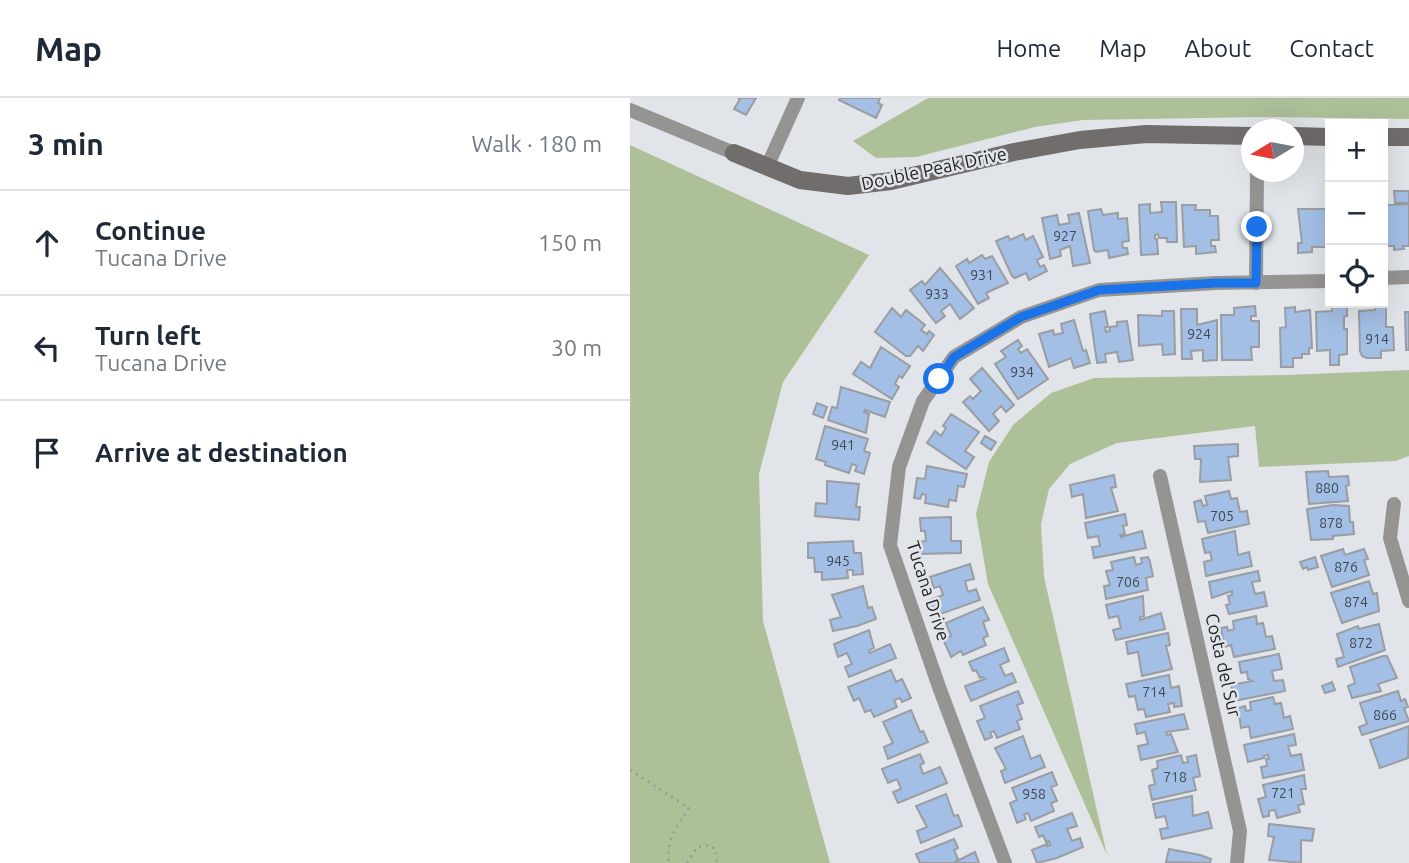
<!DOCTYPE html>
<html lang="en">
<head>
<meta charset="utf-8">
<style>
	body { margin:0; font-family:Ubuntu,sans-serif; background:#f6f6f7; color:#1f2937 }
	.controls { position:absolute; right:21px; top:21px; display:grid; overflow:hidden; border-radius:0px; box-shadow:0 7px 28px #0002 }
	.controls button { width:63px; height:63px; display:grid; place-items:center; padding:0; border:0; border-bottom:2px solid #e0e1e3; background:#fff; color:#1f2937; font:35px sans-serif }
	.compass { position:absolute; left:611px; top:21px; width:63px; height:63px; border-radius:50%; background:#fff; box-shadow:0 7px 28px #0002; rotate:260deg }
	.stop { position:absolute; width:21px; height:21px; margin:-16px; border:5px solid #1a73e8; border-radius:50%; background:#fff }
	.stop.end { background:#1a73e8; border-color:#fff; box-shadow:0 2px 7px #0008 }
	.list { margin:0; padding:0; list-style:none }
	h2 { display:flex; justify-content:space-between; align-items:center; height:91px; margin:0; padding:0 28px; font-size:30px }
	h2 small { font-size:23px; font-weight:400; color:#747a83 }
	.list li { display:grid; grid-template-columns:46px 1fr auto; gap:21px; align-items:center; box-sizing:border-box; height:105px; padding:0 28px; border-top:2px solid #e0e1e3 }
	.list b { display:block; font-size:26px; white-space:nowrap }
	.list p { margin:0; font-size:23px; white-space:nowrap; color:#747a83 }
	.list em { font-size:23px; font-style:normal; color:#747a83 }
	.icon { flex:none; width:38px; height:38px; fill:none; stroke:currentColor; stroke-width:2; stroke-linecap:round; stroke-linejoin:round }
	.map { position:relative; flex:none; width:779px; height:765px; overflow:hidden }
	header { display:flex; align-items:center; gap:42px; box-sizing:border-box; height:98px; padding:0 35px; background:#fff; border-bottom:2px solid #e0e1e3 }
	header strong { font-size:33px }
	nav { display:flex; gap:38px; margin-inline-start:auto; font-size:24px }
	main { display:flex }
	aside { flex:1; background:#fff }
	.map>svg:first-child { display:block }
	.green { fill:#aec098 }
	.building { fill:#a3bfe5; stroke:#9a9da1; stroke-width:2 }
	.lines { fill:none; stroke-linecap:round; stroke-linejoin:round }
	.path { stroke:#96999d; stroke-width:2.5; stroke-dasharray:2 5; stroke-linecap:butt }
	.street { stroke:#969493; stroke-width:14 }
	.secondary { stroke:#716d6c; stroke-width:18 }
	.route { stroke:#1a73e8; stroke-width:9 }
	.labels { text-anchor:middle; stroke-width:5; stroke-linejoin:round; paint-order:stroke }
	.number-label { font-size:14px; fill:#404852 }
	.street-label { font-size:18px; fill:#1f2021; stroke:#e1e5ea }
</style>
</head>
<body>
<header>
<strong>Map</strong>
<nav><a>Home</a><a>Map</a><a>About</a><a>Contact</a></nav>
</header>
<main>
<aside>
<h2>3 min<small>Walk · 180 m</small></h2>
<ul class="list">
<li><svg class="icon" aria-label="ahead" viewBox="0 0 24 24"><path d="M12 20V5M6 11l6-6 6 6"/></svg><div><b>Continue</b><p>Tucana Drive</p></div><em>150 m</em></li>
<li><svg class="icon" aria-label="left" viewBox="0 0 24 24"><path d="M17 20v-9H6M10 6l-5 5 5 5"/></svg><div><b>Turn left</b><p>Tucana Drive</p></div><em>30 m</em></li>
<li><svg class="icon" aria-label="arrive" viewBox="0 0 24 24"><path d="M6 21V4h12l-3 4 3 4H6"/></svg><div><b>Arrive at destination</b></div></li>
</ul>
</aside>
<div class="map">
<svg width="779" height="765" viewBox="0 0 779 765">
	<rect width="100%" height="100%" fill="#e1e5ea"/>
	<path class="green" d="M298,0H779V21L631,19L453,22L405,29L286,59L246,60L223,43Z
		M0,47L239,157L153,284L129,376L133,523L200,765H0Z
		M779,272V358L766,363L629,369L625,328L487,345L440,366L419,391L411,426L414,479L477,757L358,486L346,416L359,364L383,327L421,295L464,280L656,277Z"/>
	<path class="building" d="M108,0H126L116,17L104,11L110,1Z
		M210,0H250L248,5L252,7L246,20L209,2Z
		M764,93H779V105H765Z
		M531,104H546L547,144H537V140H529L528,136L525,137V141H527L528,156L511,157L509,107L520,106V115L532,114Z
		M779,106V148H773L774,151L764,152V148H753V107Z
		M552,107H566L565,112H580V118H588L589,142H581V148H585L586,154L566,156V148L554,149Z
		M471,111L473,117L488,115V121L497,120L499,143L492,144L493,150H497L498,156L479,160L478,152L466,154L464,152L458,113Z
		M668,111H698V149H682V154L668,155V145H672Z
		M449,115L460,165L443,168L440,148L430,152L431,158L420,161L412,120L427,117L429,127L440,125L438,117Z
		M393,136L396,142L403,138L413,159L407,162L410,169L414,167L417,173L399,182L396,175L385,180L382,178L366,143L378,138L380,142Z
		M352,157L355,161L362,158L378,185L356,195L359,200L348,206L326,168L337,161L339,165Z
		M310,170L344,210L330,221L320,206L311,213L315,218L306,225L280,192L292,183L295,187Z
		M717,207V218L714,219V231H717V256L709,257V267H700V252L687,253L686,214L702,213V209Z
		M625,208L626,218H621V223H629V249H621L622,262H592L591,217H604V210Z
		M665,209V214L680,212L682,250H679V256H672V260H663V269H651L650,230L656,229L655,210Z
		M745,209H756V229H763L764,252L751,253V260H737L732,258L730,253L729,213L745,212Z
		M262,210L271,219L276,212L295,227L291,232L297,236L299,233L304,237L293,253L288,248L280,258H276L245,234Z
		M551,211H567V227L587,222V262L573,263V252L561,253L562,261H552Z
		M475,213L478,229H475L476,234L480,233L479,229L487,228V224L497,223L503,262L489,264L487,254L475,256L476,264L467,265L460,216Z
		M532,213H544L545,256L533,257L532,246L509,248L508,217L532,218Z
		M775,214H779V252H776Z
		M444,222L453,253L456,252L460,265L444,270L441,260L419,269L409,236L423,232L424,237L433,235L431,226Z
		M388,242L392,248L388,251L391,255L397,251L418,281L388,301L365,266L376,259L371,253Z
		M251,249L280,268L272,280L269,278L265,286L269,289L262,301L223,276L231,264L240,270Z
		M352,270L384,307L376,314L371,308L363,316L369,323L359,333L333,304L340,298L343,301L351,293L340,281Z
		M211,289L260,304L255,319L235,312L234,314L239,316L236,335L198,322L202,309L207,310Z
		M187,305L197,309L193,320L183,316Z
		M321,316L349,334L335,353L344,359L336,371L297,345L305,333L311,338L316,330L313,328Z
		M195,328L238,341L234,353L240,355L234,376L225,373L227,368L222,366L219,375L195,367L196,364L186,361Z
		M355,338L366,344L361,352L351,345Z
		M608,346V358L598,359L601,382L570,384L571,361H565L564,348Z
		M297,368L337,376L334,389L328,388L326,403L319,402L318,409L295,405L296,397L292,396L290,401L284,400L287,380L295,381Z
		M698,373L699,379L718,378L719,387L716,388L718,403L679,406L676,374Z
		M484,377L486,389L481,390L488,413L456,420L453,396L442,399L440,387Z
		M197,383L229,386L226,409H230L229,422L185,418L186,405L197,406Z
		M599,393L601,401L607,400L610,414L617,413L619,426L578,435L575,423L568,424L564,404L571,402L573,408L577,407L575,398Z
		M703,407L719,408L720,424H723L724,436L703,438V441L681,442L677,411Z
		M495,416L497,427L493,428L495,436L490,437L491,439L512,433L516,450L464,460L462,449L470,448L468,438L458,440L455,425Z
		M321,419V443H331V455L288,456V444L296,443L295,433H291L290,420Z
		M605,433L608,457L619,454L622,468L576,478L574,464L582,462L580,454L575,455L572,441Z
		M223,443L224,455H231L233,476L223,477V472H217L218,480L192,482V474H185L184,460H178V445Z
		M713,451L715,457L734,451L738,461L734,462L739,477L702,489L691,458Z
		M504,459L506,467L512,465L511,460L518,459L520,464L523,478L516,480L518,492L476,501L474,488L480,487L476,473L483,472L481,464Z
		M685,459L688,469L678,472L677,469L673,471L670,464Z
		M340,466L344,481L335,483L338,494L346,491L350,502L302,519L297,503L313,497L310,488L304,490L300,479Z
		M628,473L630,483L622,484L625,496L634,494L637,508L599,516L596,507L600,506L598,498L602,497V493L582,500L579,484Z
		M739,483L743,496L747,495L749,513L712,525L701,495Z
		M233,488L238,510L242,509L246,521L227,528L203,533L200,522L211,519L202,497Z
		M513,498L514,518L510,519V522L531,515L535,531L486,542L483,532L491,530L488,518L479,520L476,507Z
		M353,509L359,522L353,524L358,538L353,540L356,547L333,557L331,553L321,559L313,541L321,538L316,525Z
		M626,518L627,526L633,525L636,539L642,538L645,551L604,559L601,547L594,549L591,530L597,529L598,533L604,531L603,523Z
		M749,526L755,552L708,569L706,561L714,559L707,536L728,528L729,531Z
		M239,532L244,550L239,552L240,555L260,546L266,560L219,579L215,569L222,566L217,555L208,559L204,546Z
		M538,535L540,547L536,548L542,571L512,578L508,554L498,556L496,544Z
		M374,550L379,563L370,567L375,578L382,575L386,584L341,603L335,588L355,581L353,579L350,580L346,572L343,573L339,564Z
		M649,556L652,571L642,573L644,583L653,582L655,593L604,603L601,587L622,583L618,581L617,574L611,575L609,564Z
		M753,558H757L767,580L748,586L751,593L722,600L718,588L725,585L720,569Z
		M261,572L266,584L272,581L281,600L272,604L270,600L264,602L267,609L244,619L241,612L235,614L229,600L224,603L218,589Z
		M539,577L541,590L549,588L552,608L544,609V605L538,606L540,614L516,619L514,611L508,612L505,598L499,599L496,586Z
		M702,584L705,592L695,595L692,588Z
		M388,593L393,605L387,607L392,621L387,623L390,631L367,640L364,633L360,635L362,639L355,642L347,623L355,620L350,608Z
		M768,593L771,603L775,601L778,609L774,610L779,623L732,637L729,629L737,626L730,605Z
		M643,599L645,606L651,605L654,620L660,618L663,631L621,640L619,628L611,630L608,610L615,608L616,613L621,612L620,604Z
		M281,612L290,634L293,633L298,644L258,661L254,649L263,645L253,624Z
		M554,616L558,631L536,634L537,637L541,636L548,654L511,662L508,648L518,646L515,634L507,636L505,626Z
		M779,628L778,660L750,670L740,642Z
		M664,636L666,647L658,648L661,658L671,656L674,672L633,680L631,669L637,668L636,661H639L638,657L634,658V660L618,664L614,647Z
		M393,638L401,661L410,657L415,669L375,685L371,673L376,671L365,650Z
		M290,656L294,665L290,667L293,676L310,669L317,685L268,705L263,694L271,691L267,681L258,685L252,671Z
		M551,657L553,665L558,664L557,659L566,657L570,678L563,680L566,692L522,702L519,688L525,686L522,672L528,670L527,663Z
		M422,674L427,687L421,689L427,703L421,705L424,713L401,723L398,715L394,717L396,721L387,725L380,705L387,702L382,690Z
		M674,677L676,691H671L674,706L668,707L670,714L647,720L645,712L639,713V718L633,719L628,701L636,699L633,687Z
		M316,696L324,718L328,717L332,728L291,745L287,733L297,729L286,708Z
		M562,698L563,718L578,714L582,730L532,741L530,731L538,730L535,718L526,720L523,706Z
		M442,715L447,728L437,731L442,743L450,740L453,749L427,760L407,765L402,752L417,746V748L420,747L419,743L416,744L413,737L409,739L405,729Z
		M639,726L684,731L682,743L671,742V765L639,762L644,739L638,738Z
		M324,741L328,750L324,752L328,761L325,764L345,754L349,765H290L286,756Z
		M539,751L570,757L581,761L580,765L536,764Z"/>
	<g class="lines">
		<path class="path" d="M631,24H656
			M708,26H736
			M0,672L59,710C46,729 36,742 39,765
			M57,765L67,749L79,747L85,751L87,765"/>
		<path class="street" d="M0,12L104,55
			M137,69L168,0
			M753,180L779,179
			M626,185L627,74
			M530,378L610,733L607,765
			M764,406L760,440L779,503
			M375,765L309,589L260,447L269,369L293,303L324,259L391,219L469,192L586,185L700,183"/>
		<path class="secondary" d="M664,38L700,39
			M753,39H779
			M104,55L170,82L218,88L261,83L384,54L450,42L516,36L622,38"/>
	</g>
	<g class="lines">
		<path class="route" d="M309,281L324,259L391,219L469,192L586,185H626L627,129"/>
	</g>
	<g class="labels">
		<g class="number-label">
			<text x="435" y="143">927</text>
			<text x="352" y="182">931</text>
			<text x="307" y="201">933</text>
			<text x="569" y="241">924</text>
			<text x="747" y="246">914</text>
			<text x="392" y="279">934</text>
			<text x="213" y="352">941</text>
			<text x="697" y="395">880</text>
			<text x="592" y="423">705</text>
			<text x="701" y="430">878</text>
			<text x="208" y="468">945</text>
			<text x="716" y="474">876</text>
			<text x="498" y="489">706</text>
			<text x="726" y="509">874</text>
			<text x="731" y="550">872</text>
			<text x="524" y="599">714</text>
			<text x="755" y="622">866</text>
			<text x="545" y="684">718</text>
			<text x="653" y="700">721</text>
			<text x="404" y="701">958</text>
		</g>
		<g class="street-label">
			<text transform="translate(304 71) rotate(-12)" y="6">Double Peak Drive</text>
			<text transform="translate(298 493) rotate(72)" y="6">Tucana Drive</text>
			<text transform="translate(593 567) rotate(77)" y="6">Costa del Sur</text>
		</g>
	</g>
</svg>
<div class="controls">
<button>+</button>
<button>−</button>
<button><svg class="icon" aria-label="locate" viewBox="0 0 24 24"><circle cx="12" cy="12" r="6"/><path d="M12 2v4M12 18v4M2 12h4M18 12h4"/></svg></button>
</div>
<svg class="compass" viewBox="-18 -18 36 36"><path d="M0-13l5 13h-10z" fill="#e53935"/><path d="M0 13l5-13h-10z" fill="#747a83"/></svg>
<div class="stop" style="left:309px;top:281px"></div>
<div class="stop end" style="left:627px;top:129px"></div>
</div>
</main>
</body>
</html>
